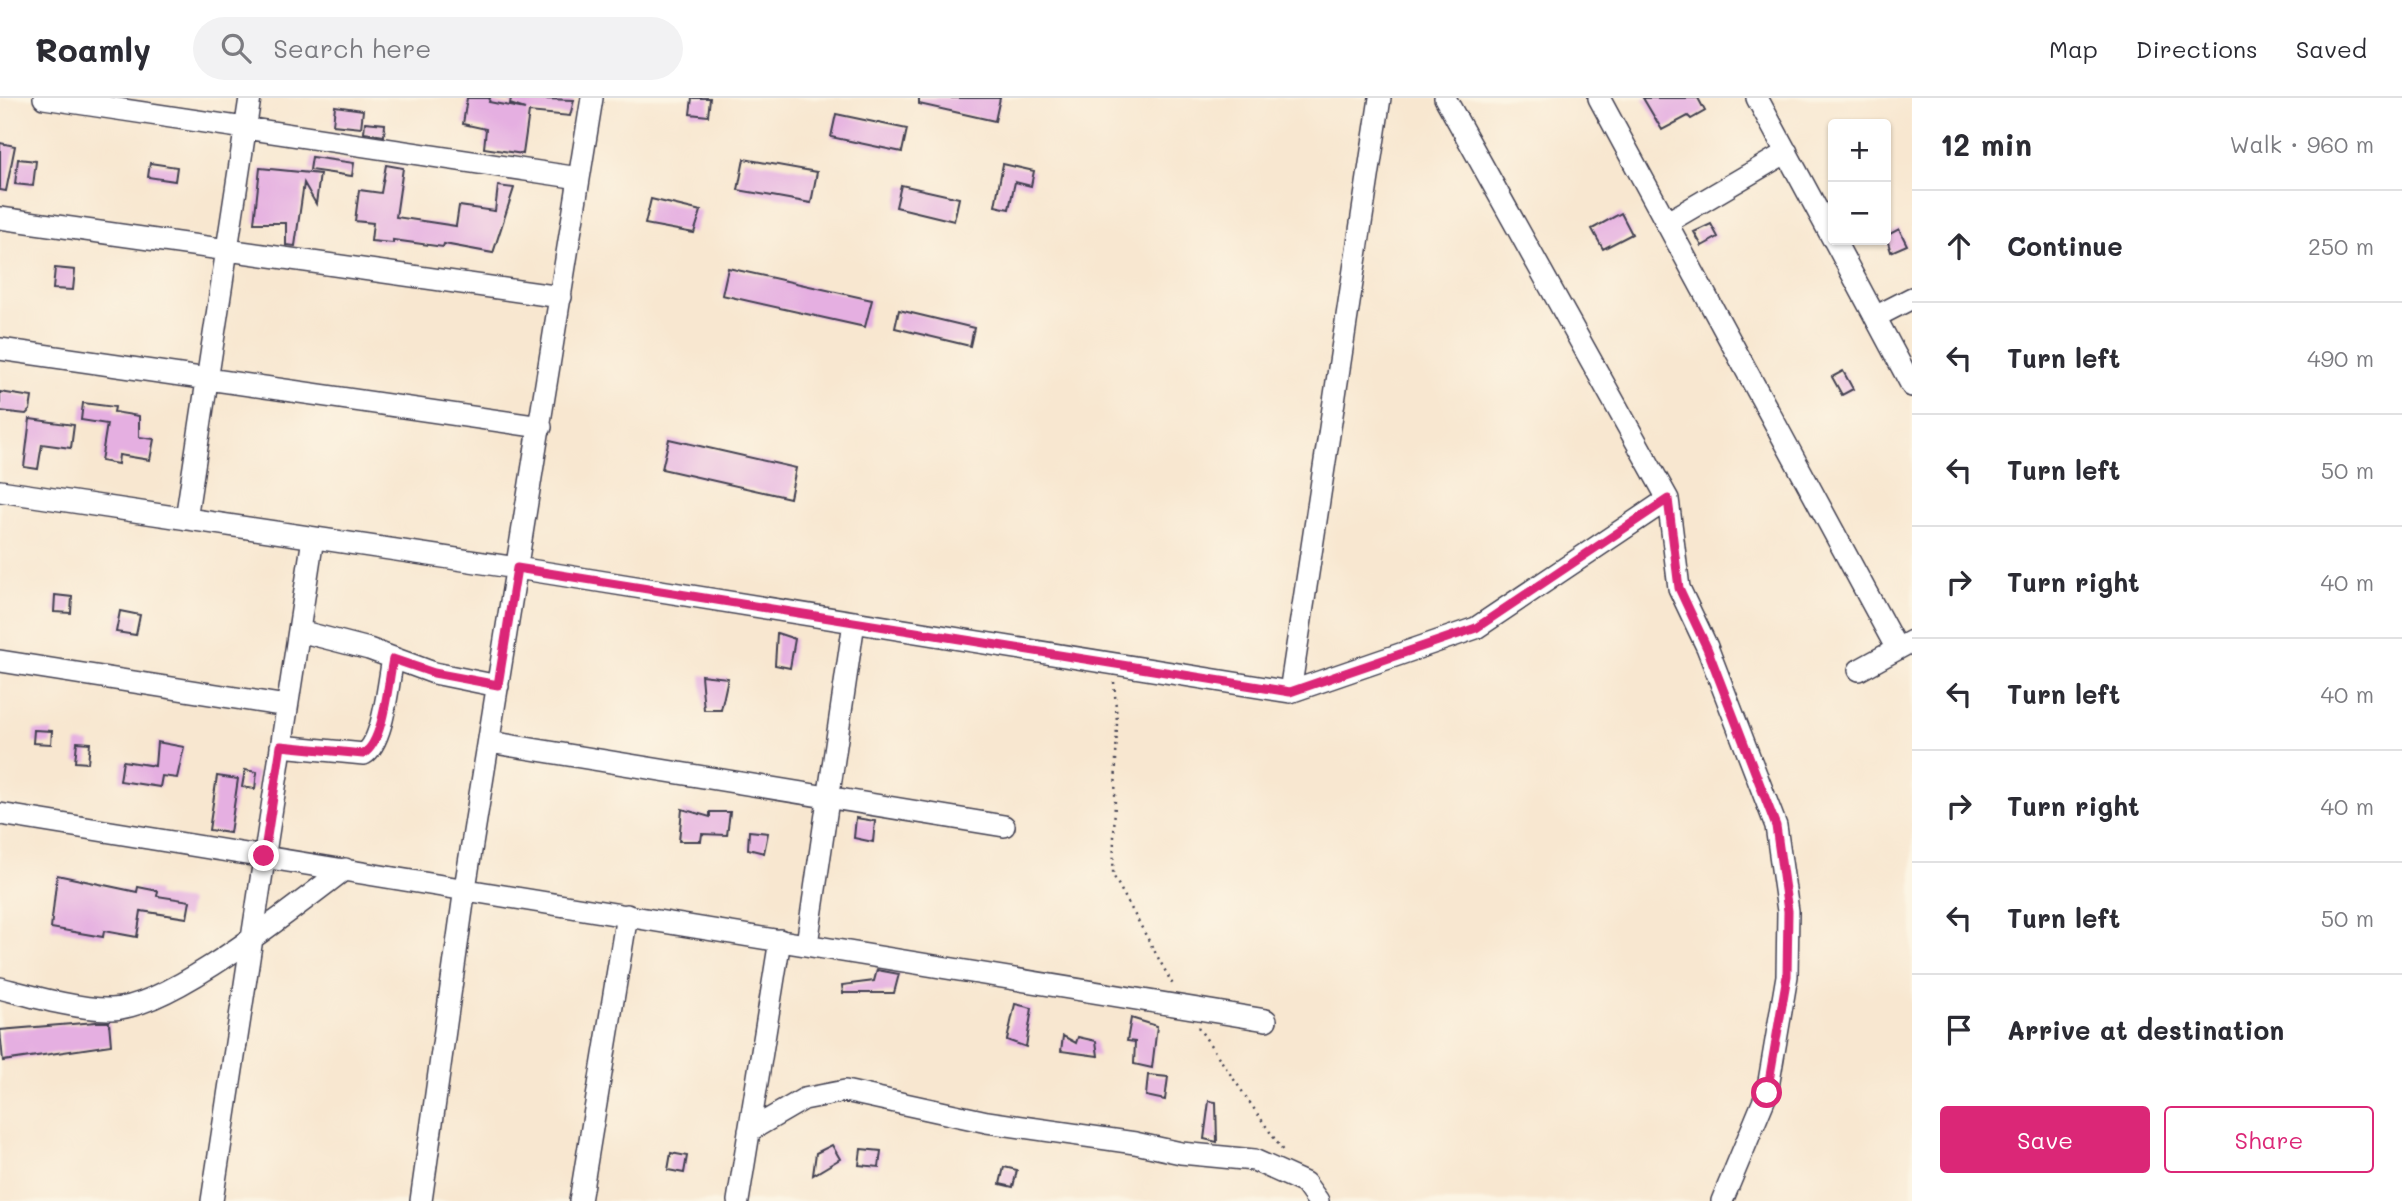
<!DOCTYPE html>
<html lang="en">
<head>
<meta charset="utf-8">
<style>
	body { margin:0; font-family:Mali,sans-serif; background:#f2f2f3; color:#2b2b33 }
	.controls { position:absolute; right:21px; top:21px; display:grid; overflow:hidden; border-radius:7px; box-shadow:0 2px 5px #0004 }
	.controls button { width:63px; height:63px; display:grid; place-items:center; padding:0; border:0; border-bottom:2px solid #e1e1e2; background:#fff; color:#2b2b33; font:35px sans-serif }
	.stop { position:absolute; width:21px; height:21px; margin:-16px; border:5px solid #db2777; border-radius:50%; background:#fff }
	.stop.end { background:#db2777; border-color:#fff; box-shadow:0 2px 7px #0008 }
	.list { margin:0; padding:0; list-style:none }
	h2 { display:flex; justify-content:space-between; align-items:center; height:91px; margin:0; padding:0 28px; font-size:30px }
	h2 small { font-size:23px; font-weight:400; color:#7c7c81 }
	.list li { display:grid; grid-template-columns:46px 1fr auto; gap:21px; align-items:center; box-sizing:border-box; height:112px; padding:0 28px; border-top:2px solid #e1e1e2 }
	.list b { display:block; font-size:26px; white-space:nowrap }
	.list em { font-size:23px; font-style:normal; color:#7c7c81 }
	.actions { display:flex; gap:14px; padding:21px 28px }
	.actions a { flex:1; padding:16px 0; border:2px solid #db2777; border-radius:7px; text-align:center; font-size:24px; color:#db2777 }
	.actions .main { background:#db2777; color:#fff }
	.icon { flex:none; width:38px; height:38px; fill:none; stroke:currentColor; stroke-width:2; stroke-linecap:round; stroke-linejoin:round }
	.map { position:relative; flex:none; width:1912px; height:1103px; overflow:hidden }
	header { display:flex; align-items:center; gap:42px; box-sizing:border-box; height:98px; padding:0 35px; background:#fff; border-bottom:2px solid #e1e1e2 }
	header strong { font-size:33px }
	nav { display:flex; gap:38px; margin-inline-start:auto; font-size:24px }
	.search { width:490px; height:63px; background:#f2f2f3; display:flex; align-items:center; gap:18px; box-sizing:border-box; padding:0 24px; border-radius:38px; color:#7c7c81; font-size:26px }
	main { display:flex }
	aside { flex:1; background:#fff }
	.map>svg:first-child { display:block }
	.building { fill:#e5afe1 }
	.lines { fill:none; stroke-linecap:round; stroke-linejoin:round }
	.minor-casing { stroke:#424051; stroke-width:24 }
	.path { stroke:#424051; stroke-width:2.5; stroke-dasharray:2 5; stroke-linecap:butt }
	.minor { stroke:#fff; stroke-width:21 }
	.route { stroke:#db2777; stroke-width:9 }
</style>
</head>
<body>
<header>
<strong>Roamly</strong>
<div class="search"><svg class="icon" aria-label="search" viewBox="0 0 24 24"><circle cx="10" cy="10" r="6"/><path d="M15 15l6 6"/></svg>Search here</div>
<nav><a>Map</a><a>Directions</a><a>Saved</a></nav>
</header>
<main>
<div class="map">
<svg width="1912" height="1103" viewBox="0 0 1912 1103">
	<rect width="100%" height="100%" fill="#fcf5e5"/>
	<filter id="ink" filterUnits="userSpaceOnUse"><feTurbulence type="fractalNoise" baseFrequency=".0143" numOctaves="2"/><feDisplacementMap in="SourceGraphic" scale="14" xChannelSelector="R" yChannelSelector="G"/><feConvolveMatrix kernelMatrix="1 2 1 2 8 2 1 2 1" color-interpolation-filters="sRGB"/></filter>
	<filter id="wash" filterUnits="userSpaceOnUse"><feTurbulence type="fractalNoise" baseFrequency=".00686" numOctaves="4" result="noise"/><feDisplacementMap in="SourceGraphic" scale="28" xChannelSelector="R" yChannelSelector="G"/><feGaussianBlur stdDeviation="1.57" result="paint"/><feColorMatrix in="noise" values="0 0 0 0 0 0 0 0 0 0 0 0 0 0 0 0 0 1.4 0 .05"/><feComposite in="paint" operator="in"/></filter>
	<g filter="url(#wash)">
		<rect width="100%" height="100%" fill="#f8e7d0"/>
		<g id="blocks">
			<path class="building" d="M467,0H490L489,4L525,11L510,6L511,0L574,2L570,18L529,14L523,56L484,50L486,31L463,26Z
				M692,0H710L708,18L690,16Z
				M919,0H1000L995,23L919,6Z
				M1643,0H1698L1705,13L1691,21L1688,18L1662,32Z
				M335,8L363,12L361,30L333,27Z
				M836,16L907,31L902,54L831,39Z
				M365,24L385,26L384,38L364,35Z
				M0,45L15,48L6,93L0,92Z
				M312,59L354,65L352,78L310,72Z
				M18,61L36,63L33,88L15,86Z
				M744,61L817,74L811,105L738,92Z
				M150,65L177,69L175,83L148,79Z
				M1003,66L1034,73L1031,88L1015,84L1009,111L995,108Z
				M386,67L403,70L396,119L456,128L459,108L495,113L498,88L514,90L493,155L444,146L443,149L393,142V145L371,143L373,125L355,123L359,92L381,95Z
				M260,70L320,76L316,106L304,85L295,148L286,147V125H254Z
				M901,87L959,100L954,123L896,109Z
				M651,101L701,113L694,135L645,126Z
				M1621,115L1632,136L1603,151L1592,131Z
				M1711,126L1718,139L1702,148L1694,134Z
				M1899,131L1907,147L1891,154L1886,138Z
				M55,170L75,172L73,192L53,191Z
				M728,170L872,202L865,229L722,197Z
				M899,212L974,230L970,248L895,230Z
				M1843,273L1853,291L1842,297L1832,279Z
				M0,294L32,299L30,312L26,316L0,313Z
				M83,305L115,309L114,314L139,318V339L154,341L150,362L119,357L118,366L101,363L107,326L81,322Z
				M30,321L74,327L71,350L42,346L38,371L24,369Z
				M669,341L796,370L790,400L662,371Z
				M55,497L72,499L71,515L54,514Z
				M120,513L140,517L136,537L116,534Z
				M777,535L795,541L790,570L775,567Z
				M701,577L728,580L721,612H704Z
				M34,632L52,633L51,646L33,645Z
				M77,644L90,645L88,665L75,664Z
				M157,644L184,649L177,680L162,678L160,689L120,683L123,663L155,668Z
				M245,672L257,674L255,691L242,689Z
				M217,678L238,681L230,735L209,732Z
				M682,711L710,719V714H730L727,737L702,736L701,743H679Z
				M856,720L875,723L873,744L854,740Z
				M749,733L768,735L764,755L748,751Z
				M57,777L137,794L138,789L158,793L157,798L190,803L187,820L141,813L137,839L104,833L103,839L51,830Z
				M877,872L899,876L894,895H843L842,887L874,883Z
				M1015,906L1032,910L1026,949L1007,942Z
				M1131,920L1157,928L1152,970L1134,966L1135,944L1127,943Z
				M96,924H109L111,947L3,963L0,932Z
				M1063,938L1076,945L1078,939L1096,943L1098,958L1061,953Z
				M1148,977L1168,979L1165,1002L1146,998Z
				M1209,1003L1216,1004L1217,1044L1204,1041Z
				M832,1047L840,1061L813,1077L816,1055Z
				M861,1051L881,1053L879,1069L859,1067Z
				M671,1055L687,1058L684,1075L668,1072Z
				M1004,1069L1017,1072L1013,1089L1000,1086Z"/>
		</g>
	</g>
	<g filter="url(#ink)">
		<use href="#blocks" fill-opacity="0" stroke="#424051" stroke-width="2"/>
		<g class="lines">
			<g class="minor-casing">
				<path id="minor" d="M44,0L579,80
					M1445,0L1668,401L1679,490L1707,549L1776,728L1788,813L1787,878L1767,995L1722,1103
					M1599,0L1897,551
					M1757,0L1833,141
					M0,120L561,199
					M1666,125L1787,54
					M1834,142L1912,288
					M1875,219L1912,200
					M0,251L541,329
					M0,393L517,470L1290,594L1476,530L1668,401
					M186,421L250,0
					M299,533L369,551L434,575L498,588
					M0,563L287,608
					M1859,572L1912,543
					M1290,594L1380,0
					M489,644L1004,728
					M281,648L364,656C384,644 388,584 393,561
					M0,716L1266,922
					M807,846L854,524
					M0,890C31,898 80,912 111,911C171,910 295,808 345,771
					M749,1033L804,1001L845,993L987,1024L1135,1045L1181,1055L1254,1062L1305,1085L1318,1103
					M212,1103L313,440
					M421,1103L465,790L592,0
					M580,1103L627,817
					M738,1103L780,842"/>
			</g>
			<path class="path" d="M1114,584L1117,623L1113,777L1173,887
				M1198,929L1283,1053"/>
			<use href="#minor" class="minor"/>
		</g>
	</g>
	<g class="lines" filter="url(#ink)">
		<path class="route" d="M264,758L281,648L363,656C384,645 388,584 393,561L434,575L498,587L517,470L1290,594L1476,530L1668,401L1679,490L1707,550L1776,728L1788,813L1787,878L1767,995"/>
	</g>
</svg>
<div class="controls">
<button>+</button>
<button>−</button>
</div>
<div class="stop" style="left:1767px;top:995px"></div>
<div class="stop end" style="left:264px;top:758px"></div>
</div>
<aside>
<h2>12 min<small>Walk · 960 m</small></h2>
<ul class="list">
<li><svg class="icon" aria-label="ahead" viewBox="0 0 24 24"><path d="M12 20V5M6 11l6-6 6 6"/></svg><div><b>Continue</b></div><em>250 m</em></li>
<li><svg class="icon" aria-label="left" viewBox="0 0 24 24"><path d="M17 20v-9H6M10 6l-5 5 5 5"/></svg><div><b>Turn left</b></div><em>490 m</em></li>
<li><svg class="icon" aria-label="left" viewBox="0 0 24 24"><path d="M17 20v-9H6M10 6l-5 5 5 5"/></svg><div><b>Turn left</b></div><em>50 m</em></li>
<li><svg class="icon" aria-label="right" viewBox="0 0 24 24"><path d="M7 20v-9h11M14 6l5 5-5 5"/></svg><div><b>Turn right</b></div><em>40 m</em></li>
<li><svg class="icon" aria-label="left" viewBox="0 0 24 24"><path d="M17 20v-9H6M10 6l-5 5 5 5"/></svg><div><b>Turn left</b></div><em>40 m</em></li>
<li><svg class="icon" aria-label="right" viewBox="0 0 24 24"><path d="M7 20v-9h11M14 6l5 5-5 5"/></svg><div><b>Turn right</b></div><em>40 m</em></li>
<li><svg class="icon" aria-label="left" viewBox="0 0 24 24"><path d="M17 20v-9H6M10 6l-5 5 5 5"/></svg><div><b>Turn left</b></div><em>50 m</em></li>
<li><svg class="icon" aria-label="arrive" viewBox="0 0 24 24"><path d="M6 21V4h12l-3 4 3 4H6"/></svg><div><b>Arrive at destination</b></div></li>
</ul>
<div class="actions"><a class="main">Save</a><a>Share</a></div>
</aside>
</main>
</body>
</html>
